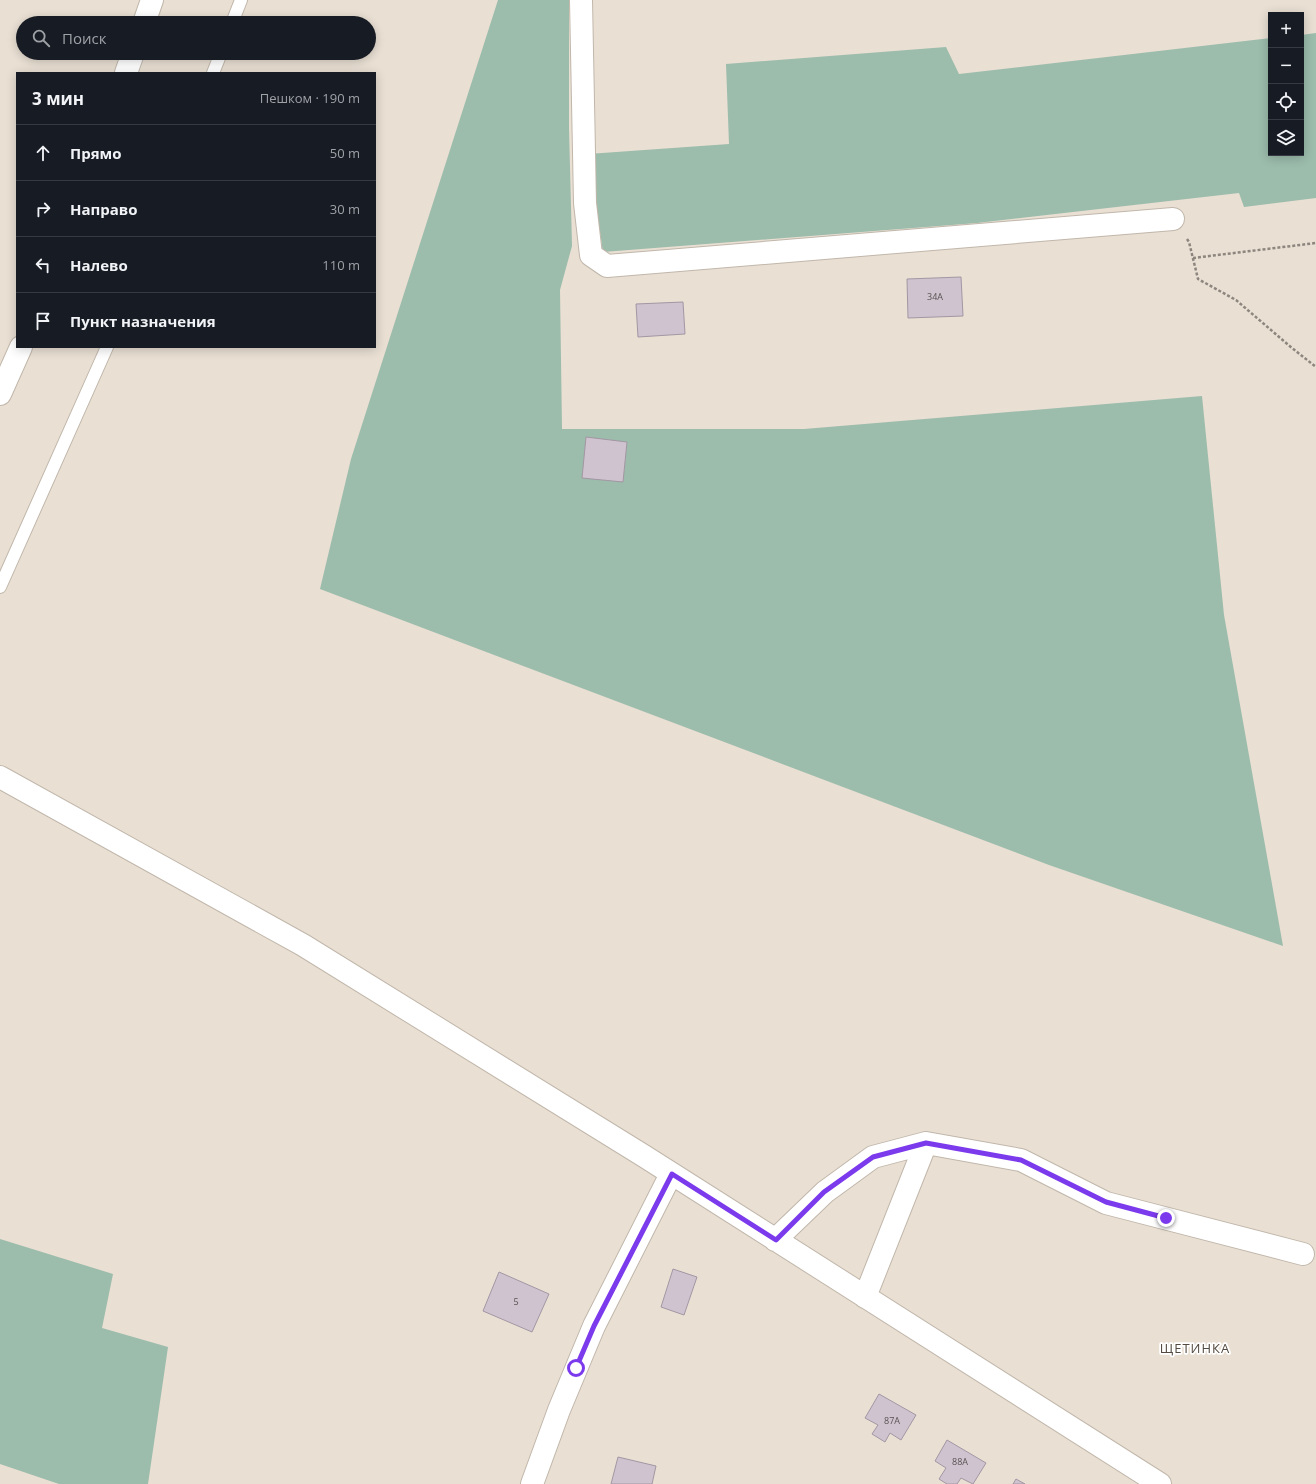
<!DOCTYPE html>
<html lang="ru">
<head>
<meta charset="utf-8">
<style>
	body { margin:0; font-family:"Open Sans",sans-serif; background:#20242c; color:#f1f3f6 }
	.controls { position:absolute; right:12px; top:12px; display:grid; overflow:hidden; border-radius:0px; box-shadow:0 2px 10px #0003 }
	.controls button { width:36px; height:36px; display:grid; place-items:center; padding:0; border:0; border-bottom:1px solid #363941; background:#171b24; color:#f1f3f6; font:20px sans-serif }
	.stop { position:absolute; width:12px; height:12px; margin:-9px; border:3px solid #7c3aed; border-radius:50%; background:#fff }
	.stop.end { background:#7c3aed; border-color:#fff; box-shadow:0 1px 4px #0008 }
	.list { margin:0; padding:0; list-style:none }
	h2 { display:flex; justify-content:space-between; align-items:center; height:52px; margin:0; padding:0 16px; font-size:17px }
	h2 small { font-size:13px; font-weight:400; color:#9ea1a6 }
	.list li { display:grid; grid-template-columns:26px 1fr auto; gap:12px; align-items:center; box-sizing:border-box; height:56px; padding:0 16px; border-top:1px solid #363941 }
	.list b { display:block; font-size:15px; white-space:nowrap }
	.list em { font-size:13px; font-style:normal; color:#9ea1a6 }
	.icon { flex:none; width:22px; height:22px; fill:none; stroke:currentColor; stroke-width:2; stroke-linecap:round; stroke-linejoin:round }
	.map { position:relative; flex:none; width:1316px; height:1484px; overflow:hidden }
	.search { position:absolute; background:#171b24; box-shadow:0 2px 10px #0003; left:16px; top:16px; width:360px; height:44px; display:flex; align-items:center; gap:10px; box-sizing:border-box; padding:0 14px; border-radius:22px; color:#9ea1a6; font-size:15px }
	.panel { position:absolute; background:#171b24; box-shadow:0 2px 10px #0003; left:16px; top:72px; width:360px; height:276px; border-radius:0px }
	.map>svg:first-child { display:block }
	.green { fill:#9cbcac }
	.building { fill:#cec3cf; stroke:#a297a3 }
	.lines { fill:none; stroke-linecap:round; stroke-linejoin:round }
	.service-casing { stroke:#c1b7ab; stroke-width:14 }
	.minor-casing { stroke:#c1b7ab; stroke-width:24 }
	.secondary-casing { stroke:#c1b7ab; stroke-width:24 }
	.path { stroke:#8d867e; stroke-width:2.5; stroke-dasharray:3 2; stroke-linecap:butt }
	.service { stroke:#fff; stroke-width:12 }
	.minor { stroke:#fff; stroke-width:22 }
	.secondary { stroke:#fff; stroke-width:22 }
	.route { stroke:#7c3aed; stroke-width:5 }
	.labels { text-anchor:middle; stroke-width:3.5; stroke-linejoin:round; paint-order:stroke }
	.number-label { font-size:9px; fill:#595352 }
	.quarter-label { font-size:13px; letter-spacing:1px; fill:#534b41; stroke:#fff }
</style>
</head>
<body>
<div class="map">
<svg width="1316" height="1484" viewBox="0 0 1316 1484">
	<rect width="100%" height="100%" fill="#e9dfd3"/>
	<path class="green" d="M498,0H569V128L572,246L560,290L562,429H804L1202,396L1224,615L1283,946L1049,865L320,589L351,459Z
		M1316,33V198L1244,207L1239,193L977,223L603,252L588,154L729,144L726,64L946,47L959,74L1271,38V153H1301V35Z
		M0,1239L113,1274L102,1328L168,1347L148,1484H59L0,1464Z"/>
	<path class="building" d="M961,277L963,316L908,318L907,279Z
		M683,302L685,334L638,337L636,304Z
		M586,437L627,442L623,482L582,478Z
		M673,1269L697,1277L684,1315L661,1307Z
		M499,1272L549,1294L532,1332L483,1311Z
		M879,1394L916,1415L901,1440L890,1433L885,1442L872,1434L878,1425L865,1418Z
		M947,1440L986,1463L973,1484L961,1478L957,1484H947L939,1479L946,1468L935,1461Z
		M618,1457L656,1466L652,1484H611Z
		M1016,1479L1025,1484H1013Z"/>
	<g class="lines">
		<g class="service-casing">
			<path id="service" d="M232,23L241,0
				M213,73L221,53
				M0,587L107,347"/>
		</g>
		<g class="minor-casing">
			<path id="minor" d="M581,0L585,203L591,255L607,266L1173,219
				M0,777L303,945L644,1156L1160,1484
				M775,1240L825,1192L873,1157L926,1143L1021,1160L1106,1203L1303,1254
				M865,1297L926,1143
				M532,1484L559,1410L594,1326L671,1174"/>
		</g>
		<g class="secondary-casing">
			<path id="secondary" d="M144,23L152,0
				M126,73L133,53
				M0,394L21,347"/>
		</g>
		<path class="path" d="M1187,239L1189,242L1198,279L1236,300L1292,348L1316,367
			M1193,258L1316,243"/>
		<use href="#service" class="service"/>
		<use href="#minor" class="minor"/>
		<use href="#secondary" class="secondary"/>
	</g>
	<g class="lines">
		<path class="route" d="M576,1368L594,1326L672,1174L776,1240L824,1192L873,1157L926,1143L1021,1160L1106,1202L1166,1218"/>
	</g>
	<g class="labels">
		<g class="number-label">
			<text x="935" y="300">34А</text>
			<text x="516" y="1305">5</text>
			<text x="892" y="1424">87А</text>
			<text x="960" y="1465">88А</text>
		</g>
		<g class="quarter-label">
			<text x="1195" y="1353">ЩЕТИНКА</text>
		</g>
	</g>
</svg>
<div class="controls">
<button>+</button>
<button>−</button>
<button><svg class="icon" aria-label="locate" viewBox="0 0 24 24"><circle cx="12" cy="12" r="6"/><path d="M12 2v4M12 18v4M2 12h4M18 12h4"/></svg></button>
<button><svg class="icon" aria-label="layers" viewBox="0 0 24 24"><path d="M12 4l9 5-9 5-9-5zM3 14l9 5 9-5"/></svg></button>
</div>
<div class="stop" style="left:576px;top:1368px"></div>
<div class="stop end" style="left:1166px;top:1218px"></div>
<div class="search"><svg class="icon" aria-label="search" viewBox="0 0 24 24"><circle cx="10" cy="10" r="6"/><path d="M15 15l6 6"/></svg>Поиск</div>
<section class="panel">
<h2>3 мин<small>Пешком · 190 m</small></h2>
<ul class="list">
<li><svg class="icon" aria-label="ahead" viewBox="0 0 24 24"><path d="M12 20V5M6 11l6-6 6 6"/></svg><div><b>Прямо</b></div><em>50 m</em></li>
<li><svg class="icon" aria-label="right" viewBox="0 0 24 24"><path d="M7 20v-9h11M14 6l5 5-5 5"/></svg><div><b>Направо</b></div><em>30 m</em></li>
<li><svg class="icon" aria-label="left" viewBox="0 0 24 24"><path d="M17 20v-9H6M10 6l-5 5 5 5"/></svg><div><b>Налево</b></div><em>110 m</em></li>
<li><svg class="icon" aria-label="arrive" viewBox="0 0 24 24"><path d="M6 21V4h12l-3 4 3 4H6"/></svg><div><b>Пункт назначения</b></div></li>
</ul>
</section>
</div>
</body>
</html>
